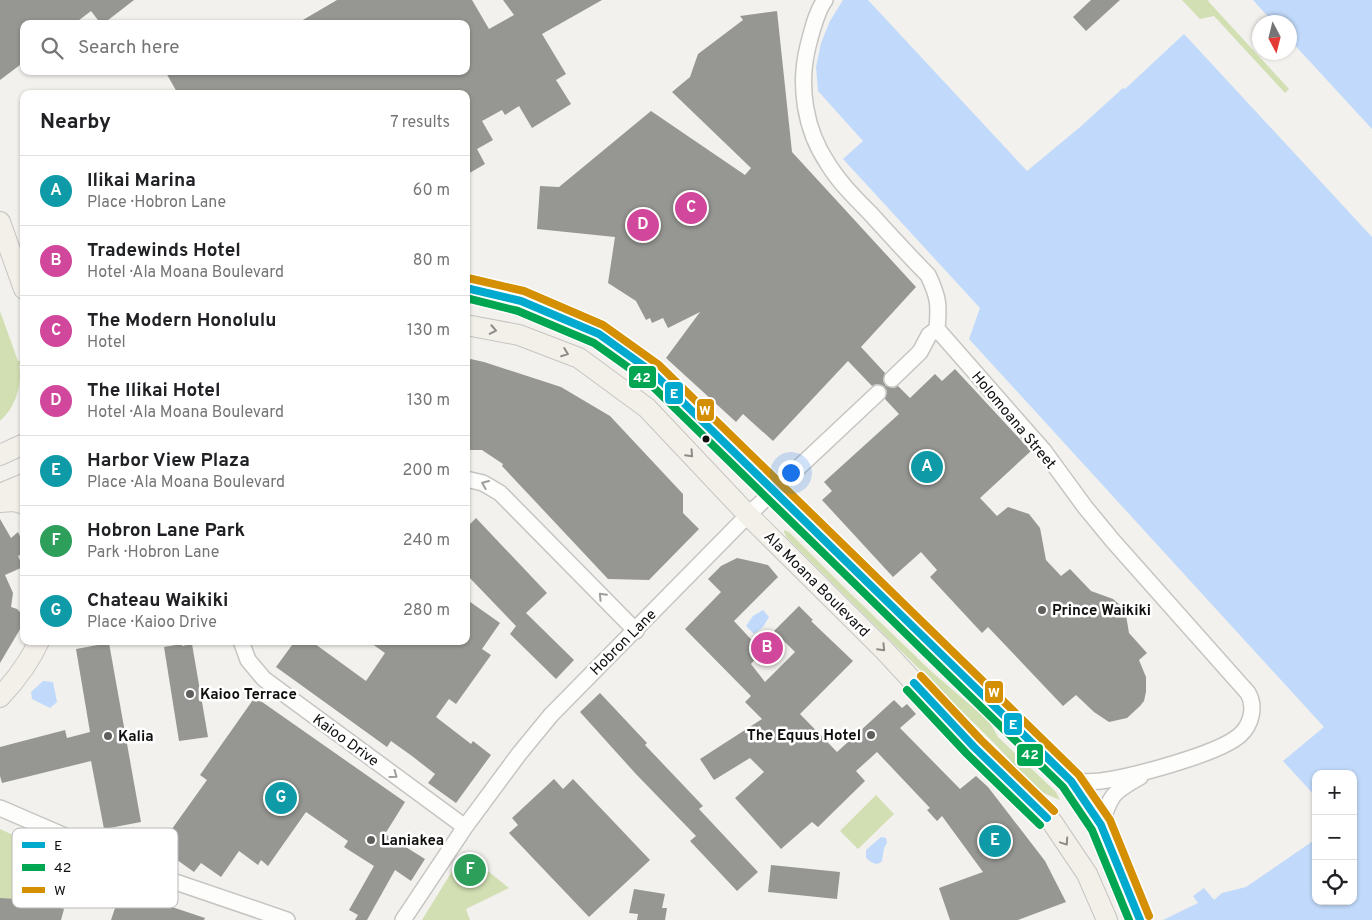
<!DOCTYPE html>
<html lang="en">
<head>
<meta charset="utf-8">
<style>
	body { margin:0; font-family:Overpass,sans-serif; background:#f2f2f2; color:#202124 }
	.controls { position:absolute; right:15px; bottom:15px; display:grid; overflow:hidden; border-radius:10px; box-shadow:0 1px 4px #0004 }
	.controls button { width:45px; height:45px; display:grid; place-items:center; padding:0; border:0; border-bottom:1px solid #e0e0e0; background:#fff; color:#202124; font:25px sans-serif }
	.compass { position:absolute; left:1252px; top:15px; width:45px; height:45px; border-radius:50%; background:#fff; box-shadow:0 1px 4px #0004; rotate:173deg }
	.you { position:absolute; left:790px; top:472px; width:18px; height:18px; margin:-12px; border:4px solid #fff; border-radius:50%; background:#1a73e8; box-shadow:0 0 0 8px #1a73e833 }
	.badge { display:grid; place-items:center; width:32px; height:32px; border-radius:50%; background:#d93025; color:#fff; font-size:16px; font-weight:700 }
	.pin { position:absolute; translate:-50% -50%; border:2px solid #fff; box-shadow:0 1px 5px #0006 }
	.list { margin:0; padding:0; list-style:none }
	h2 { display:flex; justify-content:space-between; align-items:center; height:65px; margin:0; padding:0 20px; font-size:21px }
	h2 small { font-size:16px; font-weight:400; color:#757577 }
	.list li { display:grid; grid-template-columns:32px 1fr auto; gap:15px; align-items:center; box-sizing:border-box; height:70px; padding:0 20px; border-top:1px solid #e0e0e0 }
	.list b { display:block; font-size:19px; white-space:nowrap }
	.list p { margin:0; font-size:16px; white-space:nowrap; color:#757577 }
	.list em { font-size:16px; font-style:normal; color:#757577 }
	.icon { flex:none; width:28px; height:28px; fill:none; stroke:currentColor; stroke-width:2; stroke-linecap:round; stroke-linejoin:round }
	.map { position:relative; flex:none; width:1372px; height:920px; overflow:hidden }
	.search { position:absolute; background:#fff; box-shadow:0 1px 4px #0004; left:20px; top:20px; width:450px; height:55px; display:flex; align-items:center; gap:12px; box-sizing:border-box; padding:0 18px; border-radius:10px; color:#757577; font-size:19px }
	.panel { position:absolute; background:#fff; box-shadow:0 1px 4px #0004; left:20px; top:90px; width:450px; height:555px; border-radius:10px }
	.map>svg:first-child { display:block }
	.green { fill:#d2dfb2 }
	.water { fill:#c1d9fa }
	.building { fill:#969693 }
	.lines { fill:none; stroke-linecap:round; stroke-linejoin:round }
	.street-casing { stroke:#c6c5c2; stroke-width:18 }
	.secondary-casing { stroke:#c6c5c2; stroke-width:22 }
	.street { stroke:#fdfdfc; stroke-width:15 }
	.secondary { stroke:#f3f0ea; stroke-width:20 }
	.bus-1-casing { stroke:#fff; stroke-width:11 }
	.bus-2-casing { stroke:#fff; stroke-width:11 }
	.bus-3-casing { stroke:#fff; stroke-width:11 }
	.bus-1 { stroke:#00a9ce; stroke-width:8 }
	.bus-2 { stroke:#00a651; stroke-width:8 }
	.bus-3 { stroke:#d49002; stroke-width:8 }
	.oneway { stroke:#8d8b87 }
	.oneway2 { stroke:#9f9e9d }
	.bus-dot { fill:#11100f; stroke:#fff; stroke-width:2 }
	.poi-dot { fill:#605f5d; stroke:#fff; stroke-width:2 }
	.labels { text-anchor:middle; stroke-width:5; stroke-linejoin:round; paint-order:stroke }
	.street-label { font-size:15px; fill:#11100f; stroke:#fff }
	.poi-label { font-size:15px; font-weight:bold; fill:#11100f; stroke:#fff; text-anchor:start }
	.key { fill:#fff; stroke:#b8b7b7; stroke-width:1 }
	.key-label { font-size:14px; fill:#11100f }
	.line-badge { stroke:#fff; stroke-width:2 }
	.badge-label { font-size:14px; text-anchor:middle; font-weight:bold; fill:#fff }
</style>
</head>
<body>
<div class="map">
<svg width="1372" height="920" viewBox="0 0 1372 920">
	<rect width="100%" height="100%" fill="#f2f1ed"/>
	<path class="green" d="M1182,0H1209L1208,1L1289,89L1285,93L1214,16L1200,19Z
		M0,311L18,361H21L22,364L19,365C22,387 16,406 0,421Z
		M784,530L789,532L850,593L932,672L989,721L998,737L1056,792L1060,800L1039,791L992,741L787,538L784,532Z
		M876,795L894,814L858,849L840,831Z
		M0,829L83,868L64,909L33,900L0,899Z
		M464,852L509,888L466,909L470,920H422Z"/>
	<path class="water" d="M843,0H868L1027,171L1079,128L1123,88L1125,89L1184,34L1372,237V920H1163L1198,903L1193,896L1204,888L1214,900L1222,893L1246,887L1316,839V901H1353V774H1316V797L1283,761L1324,727L969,339L980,308L843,159L863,141L818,91L816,67L821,43L830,21Z
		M1253,0H1372V129L1290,40V22H1273Z
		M763,610L769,617L763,627L754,634L746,626L753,616Z
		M43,681L53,682L57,702L50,708L32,699L31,692Z
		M881,837L886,838L887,843L884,848L882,861C877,867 871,862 866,858V850Z"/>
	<path class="building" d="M0,0H134L103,24H101L91,11L74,24H24V62L0,80Z
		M337,0H472L489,29L514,15L503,0H602L542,34L566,74L556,80L571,104L532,128L519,106L505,115L502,110L482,121L493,140L477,149L485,164L466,175V94H178L165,71H466V24H296Z
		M1091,0H1120L1086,31L1073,17Z
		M777,11L792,152L916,287L861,347L885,373L883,381L886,386L894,388L898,386L910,398L935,374L942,381L955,369L1031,451L980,498L997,516L1008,507L1029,514L1040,528L1046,560L1061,576L1070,569L1091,591L1113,599L1120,605L1126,615L1129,633L1147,653L1139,660L1146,677V692L1144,701L1140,706L1127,718L1109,722L1094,712L1076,695L1063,706L988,627L982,633L930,577L937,570L921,552L893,577L822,500L832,491L824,482L899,414L885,399L887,391L884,386L876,384L872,386L848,361L773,441L743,414L736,422L666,358L700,312L668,328L663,318L652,323L650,318L646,320L636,301L608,283L615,237L537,229L540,186L559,187L651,111L745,175L751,168L672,92L690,77L698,54L743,20L740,16Z
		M466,358L484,362L561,387L610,416L683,494V513L699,529L649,580L608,579L502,466L503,464L482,450H466Z
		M476,518L547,593L526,613L574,660L556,679L510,634L516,626L466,574V528Z
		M0,519L11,538L18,532L24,545V553L18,556L23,567L5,575L13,593L11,607L17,609L22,614L23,621L19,631L0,663Z
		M737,558L768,565L778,577L734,621L760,649L754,654L757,657L751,664L765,682L795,652L774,631L799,606L813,620L811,621L853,661L800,714L837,752L894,700L902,708L907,704L916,714L900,728L960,789L976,776L988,787L1045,861L1066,902L1018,920H950L939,888L983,872L942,816L937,821L927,810L930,808L877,752L856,771L865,781L818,827L812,822L781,849L735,798L764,772L750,758L714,780L700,759L762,719L745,702L751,696L685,629L721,592L708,579L721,566Z
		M466,599L500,623L482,649L491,655L456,704L449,699L436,717L471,744L473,741L491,755L456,803L428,783L435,774L412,756L391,741L387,747L276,667L295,641H311L366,681L385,653L368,641H466Z
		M109,643L141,822L104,829L91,761L2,783L0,776V747L65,730L67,738L90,732L76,649Z
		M182,644V646L192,644L208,737L179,741L164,647Z
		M600,693L647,743L645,745L703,806L699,809L758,872L737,891L690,841L696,836L635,773L580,712Z
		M255,697L405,802L385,834L425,859L411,881L395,870L367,920H355L358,915L349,910L374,866L344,847L348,841L306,812L268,866L261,860L258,865L239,851L221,877L201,863L194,872L159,847L207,780L200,775Z
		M554,779L563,789L573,779L650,860L589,917L509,833L518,825L512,818Z
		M771,865L840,872L837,899L768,892Z
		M634,889L665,894L662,908H667L665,920H637L638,914L629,913Z
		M121,890L205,918L204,920H111Z
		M0,898L33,900L64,909L61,920H0Z"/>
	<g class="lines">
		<g class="street-casing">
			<path id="street" d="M825,0C816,12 812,31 808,46C798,86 805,130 828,164C839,182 855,198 870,213C889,234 908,255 928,275C939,298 939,305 937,329L1044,451L1085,507L1113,541L1248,693C1256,707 1251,725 1240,735C1219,754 1131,777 1101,781C1091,782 1081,782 1071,781
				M892,379L920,352L929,335L937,329
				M466,479L483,483L500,493L636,631
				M241,641L248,660L264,679L465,827
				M0,808L155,875L287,920
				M1101,825C1110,795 1113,792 1140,777
				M403,920L465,827L519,754L551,715L748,515L878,393"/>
		</g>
		<g class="secondary-casing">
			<path id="secondary" d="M0,222L24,289
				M466,288L521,301L599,334L652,372L1071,781L1101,825L1140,920
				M466,325L519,335L579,358L647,408L748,515L884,650L974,747L1052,822L1087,874L1107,920
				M0,455L24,444
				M0,494L24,484
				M0,502L14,501L24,504
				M0,697C16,680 29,663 39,641"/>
		</g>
		<use href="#street" class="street"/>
		<use href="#secondary" class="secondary"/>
		<g class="bus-1-casing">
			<path id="bus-1" d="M466,288L521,301L599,334L652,372L1071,781L1101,825L1140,920
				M914,683L974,747L1047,818"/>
		</g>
		<g class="bus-2-casing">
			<path id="bus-2" d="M466,298L518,311L594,343L646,380L1063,787L1092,830L1129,920
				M907,690L967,754L1040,825"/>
		</g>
		<g class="bus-3-casing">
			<path id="bus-3" d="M468,278L524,291L603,325L659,365L1079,775L1110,820L1149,916
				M921,676L981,740L1054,811"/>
		</g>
		<use href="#bus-1" class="bus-1"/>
		<use href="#bus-2" class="bus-2"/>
		<use href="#bus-3" class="bus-3"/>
	</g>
	<defs><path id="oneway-chevron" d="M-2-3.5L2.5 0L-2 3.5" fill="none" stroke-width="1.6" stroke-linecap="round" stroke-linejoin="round" transform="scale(1.25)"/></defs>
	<g class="oneway">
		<use href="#oneway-chevron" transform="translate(493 330) rotate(11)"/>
		<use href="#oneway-chevron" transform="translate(565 353) rotate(21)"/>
		<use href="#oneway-chevron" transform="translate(690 454) rotate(47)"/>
		<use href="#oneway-chevron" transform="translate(882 648) rotate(46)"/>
		<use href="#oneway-chevron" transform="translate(1065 842) rotate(56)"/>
	</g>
	<g class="oneway2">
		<use href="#oneway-chevron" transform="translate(485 484) rotate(-157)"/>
		<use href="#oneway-chevron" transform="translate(602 596) rotate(-134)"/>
		<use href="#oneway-chevron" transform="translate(394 775) rotate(36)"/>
	</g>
	<circle class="bus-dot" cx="706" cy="439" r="4.5"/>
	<g class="poi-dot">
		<circle cx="1042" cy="610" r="5"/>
		<circle cx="190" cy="694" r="5"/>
		<circle cx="871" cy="735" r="5"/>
		<circle cx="108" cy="736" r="5"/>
		<circle cx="371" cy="840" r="5"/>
	</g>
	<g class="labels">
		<g class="street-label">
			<text transform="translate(1014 420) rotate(50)" y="5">Holomoana Street</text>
			<text transform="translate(817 584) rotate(45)" y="5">Ala Moana Boulevard</text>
			<text transform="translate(623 642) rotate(-45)" y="5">Hobron Lane</text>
			<text transform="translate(346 740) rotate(36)" y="5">Kaioo Drive</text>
		</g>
		<g class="poi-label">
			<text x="1052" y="615">Prince Waikiki</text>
			<text x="200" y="699">Kaioo Terrace</text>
			<text x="861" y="740" text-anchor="end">The Equus Hotel</text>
			<text x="118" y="741">Kalia</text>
			<text x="381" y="845">Laniakea</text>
		</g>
	</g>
	<rect x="12" y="828" width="166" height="80" rx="8" class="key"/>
	<rect x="22" y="842" width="23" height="6" fill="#00a9ce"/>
	<rect x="22" y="864" width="23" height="7" fill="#00a651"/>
	<rect x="22" y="887" width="23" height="6" fill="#d49002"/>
	<g class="key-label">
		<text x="54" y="850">E</text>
		<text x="54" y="872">42</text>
		<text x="54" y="895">W</text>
	</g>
	<g class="line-badge">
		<rect x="628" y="365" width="29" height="24" rx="5" fill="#00a651"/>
		<rect x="664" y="381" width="20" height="24" rx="5" fill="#00a9ce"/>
		<rect x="696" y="398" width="19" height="24" rx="5" fill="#d49002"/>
		<rect x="984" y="680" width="20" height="24" rx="5" fill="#d49002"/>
		<rect x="1003" y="712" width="20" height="24" rx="5" fill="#00a9ce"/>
		<rect x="1016" y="743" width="28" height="24" rx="5" fill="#00a651"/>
	</g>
	<g class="badge-label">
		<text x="642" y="382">42</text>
		<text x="674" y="398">E</text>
		<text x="705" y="415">W</text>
		<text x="994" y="697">W</text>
		<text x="1013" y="729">E</text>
		<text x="1030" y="759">42</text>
	</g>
</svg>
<div class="controls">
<button>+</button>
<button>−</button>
<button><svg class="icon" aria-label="locate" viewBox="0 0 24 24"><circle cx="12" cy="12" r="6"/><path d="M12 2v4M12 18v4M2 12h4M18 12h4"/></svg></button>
</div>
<svg class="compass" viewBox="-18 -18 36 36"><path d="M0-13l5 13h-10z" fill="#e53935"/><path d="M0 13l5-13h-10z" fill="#757577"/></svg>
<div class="you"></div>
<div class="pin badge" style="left:927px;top:467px;background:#0f9aa8">A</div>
<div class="pin badge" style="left:767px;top:648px;background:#d1479c">B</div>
<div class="pin badge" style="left:691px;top:208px;background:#d1479c">C</div>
<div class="pin badge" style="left:643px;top:225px;background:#d1479c">D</div>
<div class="pin badge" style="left:995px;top:841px;background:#0f9aa8">E</div>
<div class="pin badge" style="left:470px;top:870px;background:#2e9e5b">F</div>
<div class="pin badge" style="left:281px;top:798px;background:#0f9aa8">G</div>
<div class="search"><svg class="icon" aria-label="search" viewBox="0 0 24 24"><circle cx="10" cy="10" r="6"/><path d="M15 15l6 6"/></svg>Search here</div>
<section class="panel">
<h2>Nearby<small>7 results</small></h2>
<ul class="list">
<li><span class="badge" style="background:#0f9aa8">A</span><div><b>Ilikai Marina</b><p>Place · Hobron Lane</p></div><em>60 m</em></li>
<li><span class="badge" style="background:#d1479c">B</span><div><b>Tradewinds Hotel</b><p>Hotel · Ala Moana Boulevard</p></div><em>80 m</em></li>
<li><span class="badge" style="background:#d1479c">C</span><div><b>The Modern Honolulu</b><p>Hotel</p></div><em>130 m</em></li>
<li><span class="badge" style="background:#d1479c">D</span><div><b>The Ilikai Hotel</b><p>Hotel · Ala Moana Boulevard</p></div><em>130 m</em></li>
<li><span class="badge" style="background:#0f9aa8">E</span><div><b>Harbor View Plaza</b><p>Place · Ala Moana Boulevard</p></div><em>200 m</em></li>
<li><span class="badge" style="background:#2e9e5b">F</span><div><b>Hobron Lane Park</b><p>Park · Hobron Lane</p></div><em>240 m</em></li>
<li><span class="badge" style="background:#0f9aa8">G</span><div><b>Chateau Waikiki</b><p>Place · Kaioo Drive</p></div><em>280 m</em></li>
</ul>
</section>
</div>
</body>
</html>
